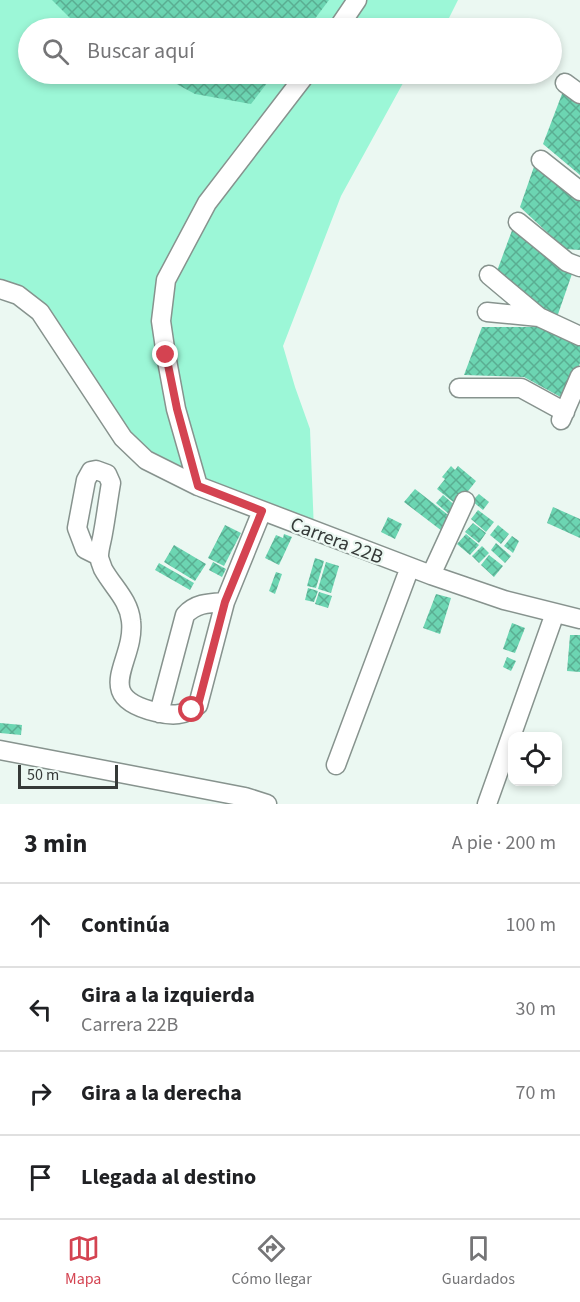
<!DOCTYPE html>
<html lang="es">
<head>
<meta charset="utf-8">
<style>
	body { margin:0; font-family:"Source Sans 3",sans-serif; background:#f2f2f2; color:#202124 }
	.controls { position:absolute; right:18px; bottom:18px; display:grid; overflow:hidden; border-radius:12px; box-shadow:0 3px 9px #0003 }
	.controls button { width:54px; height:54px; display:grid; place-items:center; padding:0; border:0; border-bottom:2px solid #e0e0e0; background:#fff; color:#202124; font:30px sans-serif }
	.scale { position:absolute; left:18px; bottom:15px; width:100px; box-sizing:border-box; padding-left:6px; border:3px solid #353a38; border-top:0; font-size:16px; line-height:21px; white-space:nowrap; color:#353a38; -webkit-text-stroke:4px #ebf8f2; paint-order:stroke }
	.stop { position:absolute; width:18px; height:18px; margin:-14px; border:4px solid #d44351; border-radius:50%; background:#fff }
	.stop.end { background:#d44351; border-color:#fff; box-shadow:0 2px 6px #0008 }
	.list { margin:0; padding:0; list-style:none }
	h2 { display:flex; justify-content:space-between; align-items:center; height:78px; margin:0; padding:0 24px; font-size:26px }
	h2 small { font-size:20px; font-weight:400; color:#757577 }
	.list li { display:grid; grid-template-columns:39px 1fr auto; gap:18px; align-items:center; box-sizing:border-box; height:84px; padding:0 24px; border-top:2px solid #e0e0e0 }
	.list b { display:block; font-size:22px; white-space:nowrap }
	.list p { margin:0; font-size:20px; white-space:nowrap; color:#757577 }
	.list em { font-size:20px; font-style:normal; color:#757577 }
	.icon { flex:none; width:33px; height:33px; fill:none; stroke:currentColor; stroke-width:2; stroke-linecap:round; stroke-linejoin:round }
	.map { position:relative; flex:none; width:580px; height:804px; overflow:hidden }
	.search { position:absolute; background:#fff; box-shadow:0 3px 9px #0003; left:18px; right:18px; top:18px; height:66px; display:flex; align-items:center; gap:15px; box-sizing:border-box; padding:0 21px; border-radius:33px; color:#757577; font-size:22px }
	.sheet { height:414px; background:#fff }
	nav { display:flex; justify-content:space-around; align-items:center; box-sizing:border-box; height:84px; border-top:2px solid #e0e0e0; background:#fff; font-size:16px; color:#757577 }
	nav a { display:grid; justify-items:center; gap:3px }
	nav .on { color:#d44351 }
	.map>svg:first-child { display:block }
	.pitch { fill:#9cf7d7 }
	.building { fill:url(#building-cross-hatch) }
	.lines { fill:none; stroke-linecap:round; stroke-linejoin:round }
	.minor-casing { stroke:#87938e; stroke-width:21 }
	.minor { stroke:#fff; stroke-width:18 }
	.route { stroke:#d44351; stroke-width:8 }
	.labels { text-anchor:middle; stroke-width:4.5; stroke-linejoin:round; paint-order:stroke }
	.street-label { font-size:20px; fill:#353a38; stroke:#ebf8f2 }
</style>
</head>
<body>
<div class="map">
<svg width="580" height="804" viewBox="0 0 580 804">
	<defs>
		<pattern id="building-cross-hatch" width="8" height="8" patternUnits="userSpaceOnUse" patternTransform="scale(1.5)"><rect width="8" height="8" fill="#6cd5b2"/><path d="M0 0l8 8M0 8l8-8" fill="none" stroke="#5aae92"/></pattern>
	</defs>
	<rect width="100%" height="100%" fill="#ebf8f2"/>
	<path class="pitch" d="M0,0H458L448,20L441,28H28V74H408L341,196L283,346L295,387L310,429L314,531L146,460L56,335L0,289Z"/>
	<path class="building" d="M52,0H329L308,28H80Z
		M158,74H274L251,104L195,94Z
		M565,86L580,99V175L543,144Z
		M537,158L580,194V250L565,249L520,207Z
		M514,225L573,271L556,320L497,271Z
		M482,327H550L580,343V363L566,400L524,377L464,375Z
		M451,466L455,470L458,466L476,481L457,505L437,489L445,479L442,477Z
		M415,489L452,518L442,531L404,502Z
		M479,494L489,502L483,510L472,501Z
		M443,495L457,507L450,515L436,503Z
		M553,507L580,519V538L547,523Z
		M478,510L494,522L486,532L471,519Z
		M388,517L402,524L395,539L381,532Z
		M473,523L486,533L479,543L465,532Z
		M225,525L241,533L224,566L208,558Z
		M498,525L509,534L501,544L490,535Z
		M284,534L292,537L279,565L265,558L276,535L283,538Z
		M466,534L479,545L470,555L457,544Z
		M512,536L519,541L513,553L504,546Z
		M496,543L511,556L505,563L491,550Z
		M174,545L206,564L195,581L164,562Z
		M482,546L489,553L479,563L472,556Z
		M489,555L503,566L494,577L481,565Z
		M315,558L324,561L316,588L307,586Z
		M213,562L226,569L222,577L209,570Z
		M326,562L339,566L331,593L318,589Z
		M159,563L194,583L190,590L155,570Z
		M276,572L282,574L275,594L269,591Z
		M308,588L318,591L314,602L305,600Z
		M319,592L332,596L328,608L315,604Z
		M436,594L451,598L440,634L423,628Z
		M512,623L525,628L515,653L503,649Z
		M570,635H580V672L567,671Z
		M507,657L516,661L511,671L503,667Z
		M0,723L22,725L21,735L0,733Z"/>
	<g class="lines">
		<g class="minor-casing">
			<path id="minor" d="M338,28L357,0
				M565,83L580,94
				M541,160L580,191
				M518,222L567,262L580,267
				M489,275L539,317L580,336
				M0,289L18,295L40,312L123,438L146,460L198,486L431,575L504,600L580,619
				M487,312L539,317
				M459,388H521L565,412
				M561,420L580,376
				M198,486L176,409L166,355L161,321L166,280L207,203L306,74
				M99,556L85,549L77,528L86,480L91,471L96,470L107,474L111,483C108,500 106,517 103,533C102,540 99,549 99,556C99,559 102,566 103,569C113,587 129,600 131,621C136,662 89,696 156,712C172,716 185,716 198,705L225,602L262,511
				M431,575L465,501
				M159,713L185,615C196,603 209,603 225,602
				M0,750L245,797L267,804
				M336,765L410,567
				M487,804L555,613"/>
		</g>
		<use href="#minor" class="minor"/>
	</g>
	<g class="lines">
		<path class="route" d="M166,355L177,409L198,486L262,511L225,602L198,705L192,710"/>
	</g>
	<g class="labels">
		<g class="street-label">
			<text transform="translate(337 540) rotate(21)" y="7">Carrera 22B</text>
		</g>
	</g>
</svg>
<div class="controls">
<button><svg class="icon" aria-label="locate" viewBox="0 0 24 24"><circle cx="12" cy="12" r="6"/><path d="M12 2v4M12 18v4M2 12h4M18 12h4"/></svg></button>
</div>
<div class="scale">50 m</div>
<div class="stop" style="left:192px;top:710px"></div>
<div class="stop end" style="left:166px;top:355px"></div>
<div class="search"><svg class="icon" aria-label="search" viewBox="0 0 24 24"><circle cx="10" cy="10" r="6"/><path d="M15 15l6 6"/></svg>Buscar aquí</div>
</div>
<section class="sheet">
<h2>3 min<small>A pie · 200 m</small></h2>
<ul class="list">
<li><svg class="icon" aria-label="ahead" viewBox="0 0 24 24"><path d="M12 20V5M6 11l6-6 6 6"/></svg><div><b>Continúa</b></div><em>100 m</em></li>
<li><svg class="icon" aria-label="left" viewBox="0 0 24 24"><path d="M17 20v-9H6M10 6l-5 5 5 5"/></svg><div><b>Gira a la izquierda</b><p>Carrera 22B</p></div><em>30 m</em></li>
<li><svg class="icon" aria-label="right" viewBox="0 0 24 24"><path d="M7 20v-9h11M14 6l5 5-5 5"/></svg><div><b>Gira a la derecha</b></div><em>70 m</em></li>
<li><svg class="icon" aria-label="arrive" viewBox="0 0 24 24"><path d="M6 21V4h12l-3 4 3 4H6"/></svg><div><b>Llegada al destino</b></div></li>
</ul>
</section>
<nav>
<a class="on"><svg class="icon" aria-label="map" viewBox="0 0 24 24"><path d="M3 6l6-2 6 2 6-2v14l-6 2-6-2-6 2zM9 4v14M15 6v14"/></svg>Mapa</a>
<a><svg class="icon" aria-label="directions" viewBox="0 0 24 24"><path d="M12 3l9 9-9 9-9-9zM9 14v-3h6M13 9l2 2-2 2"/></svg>Cómo llegar</a>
<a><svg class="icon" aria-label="saved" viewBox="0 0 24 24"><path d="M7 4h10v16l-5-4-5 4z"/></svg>Guardados</a>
</nav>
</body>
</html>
